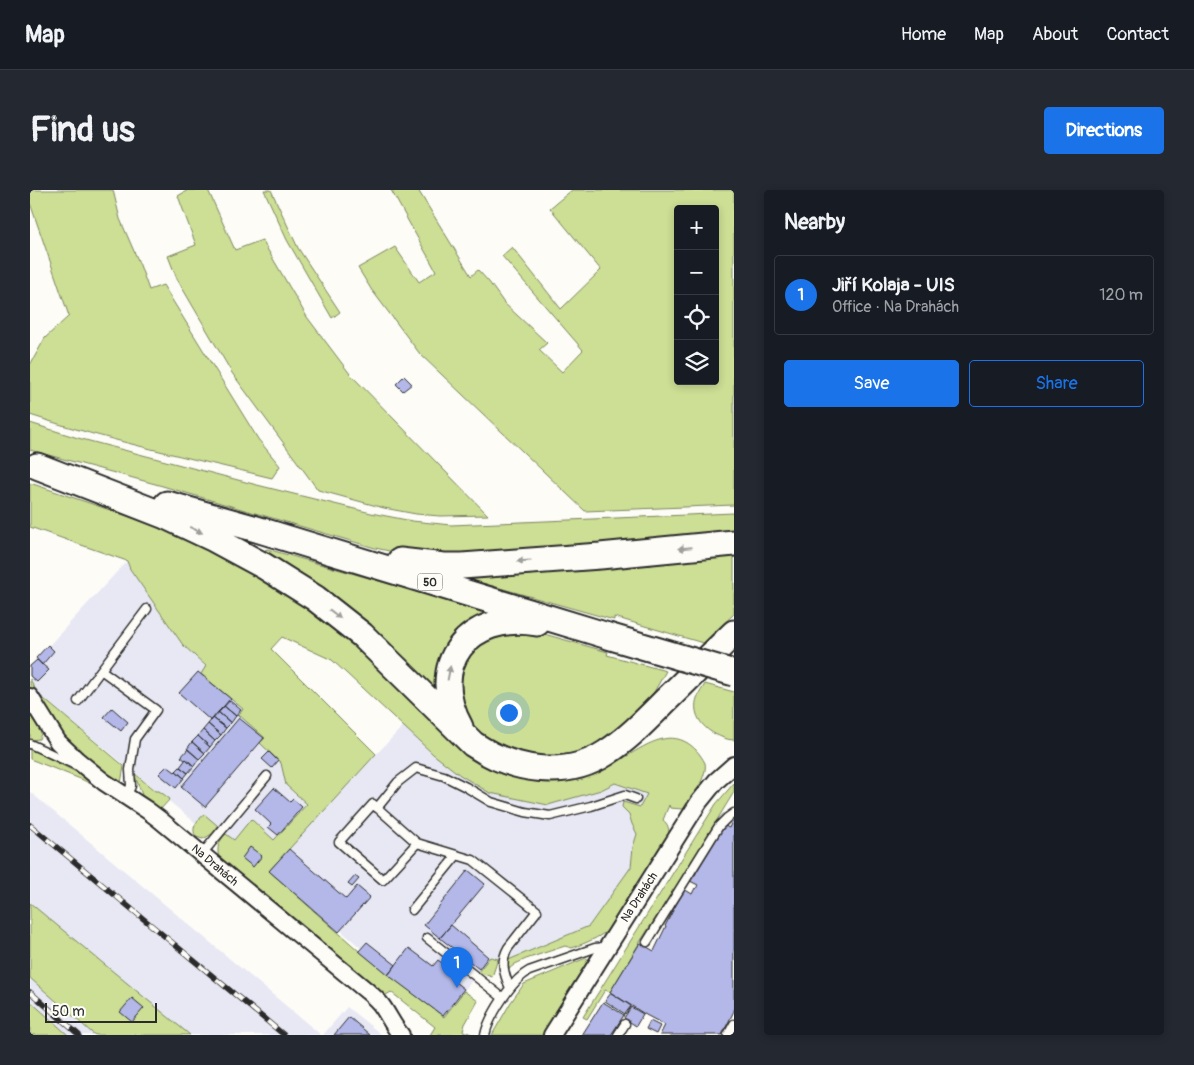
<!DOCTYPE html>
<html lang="en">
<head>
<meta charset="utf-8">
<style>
	body { margin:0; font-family:Pangolin,sans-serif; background:#242831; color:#f1f3f6 }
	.controls { position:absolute; right:15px; top:15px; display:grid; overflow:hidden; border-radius:5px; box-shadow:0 2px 8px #0003 }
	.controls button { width:45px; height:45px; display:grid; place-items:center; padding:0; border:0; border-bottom:1px solid #363941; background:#171b24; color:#f1f3f6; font:25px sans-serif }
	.scale { position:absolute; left:15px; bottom:12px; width:112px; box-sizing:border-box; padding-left:5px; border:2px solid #2b2b2b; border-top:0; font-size:14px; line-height:18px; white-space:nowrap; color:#2b2b2b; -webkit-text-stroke:4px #fdfcf7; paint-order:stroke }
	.you { position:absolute; left:478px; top:522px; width:18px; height:18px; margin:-12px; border:4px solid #fff; border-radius:50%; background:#1a73e8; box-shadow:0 0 0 8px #1a73e833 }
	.badge { display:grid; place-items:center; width:32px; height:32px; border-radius:50%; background:#1a73e8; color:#fff; font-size:16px; font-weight:700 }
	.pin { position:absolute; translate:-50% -41px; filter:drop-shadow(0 1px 2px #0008) }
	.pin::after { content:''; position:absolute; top:26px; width:18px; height:15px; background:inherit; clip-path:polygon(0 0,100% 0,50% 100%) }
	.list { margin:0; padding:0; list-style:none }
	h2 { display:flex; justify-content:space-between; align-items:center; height:65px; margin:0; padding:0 20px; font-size:21px }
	h2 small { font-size:16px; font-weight:400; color:#9ea1a6 }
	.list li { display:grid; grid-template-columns:32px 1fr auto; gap:15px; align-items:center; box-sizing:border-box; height:80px; margin:0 10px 10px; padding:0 10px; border:1px solid #363941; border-radius:5px }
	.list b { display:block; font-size:19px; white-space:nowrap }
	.list p { margin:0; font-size:16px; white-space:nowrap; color:#9ea1a6 }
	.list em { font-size:16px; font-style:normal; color:#9ea1a6 }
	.actions { display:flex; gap:10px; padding:15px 20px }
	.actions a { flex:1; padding:11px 0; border:1px solid #1a73e8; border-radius:5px; text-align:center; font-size:18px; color:#1a73e8 }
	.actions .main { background:#1a73e8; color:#fff }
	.icon { flex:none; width:28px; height:28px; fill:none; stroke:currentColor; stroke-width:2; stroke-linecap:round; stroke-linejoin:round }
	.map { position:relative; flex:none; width:704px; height:845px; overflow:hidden; border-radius:5px }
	header { display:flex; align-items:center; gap:30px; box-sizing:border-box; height:70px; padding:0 25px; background:#171b24; border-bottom:1px solid #363941 }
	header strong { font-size:24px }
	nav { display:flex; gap:28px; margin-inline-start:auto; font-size:18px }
	.intro { display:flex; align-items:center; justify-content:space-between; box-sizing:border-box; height:120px; padding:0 30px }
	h1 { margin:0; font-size:35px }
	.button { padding:12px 22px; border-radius:5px; background:#1a73e8; color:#fff; font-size:18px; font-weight:700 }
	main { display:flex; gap:30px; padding:0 30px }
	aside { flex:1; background:#171b24; border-radius:5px; box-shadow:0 2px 8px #0003 }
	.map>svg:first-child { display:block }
	.built { fill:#e7e8f3 }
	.green { fill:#ccdf94; stroke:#7c8560; fill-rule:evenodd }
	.building { fill:#b3b8e9; stroke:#2b2b2b }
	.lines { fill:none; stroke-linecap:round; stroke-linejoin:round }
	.lane-casing { stroke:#2b2b2b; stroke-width:11 }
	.street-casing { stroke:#2b2b2b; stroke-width:20 }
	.primary-casing { stroke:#2b2b2b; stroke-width:29 }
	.lane { stroke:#fdfcf7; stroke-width:8 }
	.street { stroke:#fdfcf7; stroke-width:16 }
	.primary { stroke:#fdfcf7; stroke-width:25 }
	.rail-casing { stroke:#2b2b2b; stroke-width:5.5 }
	.rail { stroke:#fdfcf7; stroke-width:4; stroke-dasharray:11; stroke-linecap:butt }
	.primary-bridge-casing { stroke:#2b2b2b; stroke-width:29; stroke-linecap:butt }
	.primary-bridge { stroke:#fdfcf7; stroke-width:25 }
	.oneway { fill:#9e9e9b }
	.labels { text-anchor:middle; stroke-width:4; stroke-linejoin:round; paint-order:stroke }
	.shield { fill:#fdfcf7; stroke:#6a6a68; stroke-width:1 }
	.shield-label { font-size:11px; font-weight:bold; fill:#2b2b2b }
	.street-label { font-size:12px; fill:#2b2b2b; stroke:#fdfcf7 }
</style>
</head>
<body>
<header>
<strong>Map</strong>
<nav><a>Home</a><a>Map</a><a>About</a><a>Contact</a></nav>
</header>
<div class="intro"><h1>Find us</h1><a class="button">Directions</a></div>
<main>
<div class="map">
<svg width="704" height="845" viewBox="0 0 704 845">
	<rect width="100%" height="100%" fill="#fdfcf7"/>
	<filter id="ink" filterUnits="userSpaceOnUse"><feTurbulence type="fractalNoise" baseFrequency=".02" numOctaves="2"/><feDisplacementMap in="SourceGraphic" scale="10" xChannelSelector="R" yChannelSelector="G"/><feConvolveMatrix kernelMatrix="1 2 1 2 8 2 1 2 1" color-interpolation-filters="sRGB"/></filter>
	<g filter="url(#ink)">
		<path class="built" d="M97,371L100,379L153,455L216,515L307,606L373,536L403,564L430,585L460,603L518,615L571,600L585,593L617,604L611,617L593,612L592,617L599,624L602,634L607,644L603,657L601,678L559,736L476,771L460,767L414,827L384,804L241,680L233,688L8,504L0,489V476Z
			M0,602L291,845H0Z
			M317,817L352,845H293Z"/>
		<path class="green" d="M0,0H83L90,29L110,75L119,100L133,95L228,249L250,276L242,288C161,268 79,251 0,225V175L15,148L39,126L0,13Z
			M158,0H178L205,60L232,50L277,127L320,184L458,325L410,326L386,324L354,318L288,300L202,183L147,89L138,66L166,55L148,6Z
			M234,0H241L268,58L310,122L302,128L257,50Z
			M361,0H388L441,86L448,80L459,92L474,113L517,153L509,160L532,182L553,160L472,66L482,57L531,119L571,80L520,18L542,0H704V315L555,321L390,164L341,99L328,78L365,57L389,92L406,81ZM648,19H685V191H648Z
			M0,233L48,248L227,295L341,323L382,331L421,335L704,323V346L465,367L378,365L345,358L129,295L0,260Z
			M0,293L145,342L270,409L502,589C519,590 535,592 551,587C562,584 573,580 583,574C609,561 639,532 666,560C669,563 673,569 675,573C678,585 662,608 657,618L652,619L640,618L639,615L633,630C638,634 639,638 639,645L580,739C568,748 556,753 542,758L535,756L496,769L485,774L479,779L477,776L476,771L559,736L601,677L603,657L607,644L602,634L599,624L592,617L593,612L610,617L617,604L585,593L571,600L518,615L460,603L430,585L403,564L302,470L252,447L241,459L346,564L239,681L329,761L414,827L434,801L448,811L435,834L433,841L445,845H400L405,837L361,802L351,808L189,670C187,658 187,653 196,644L204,650L221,629L244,650L277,614L256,595L251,573L230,553L235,548L209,525L213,519L171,484L176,476L153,455L100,379L97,371L0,337Z
			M237,359L461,423L406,501L305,408L266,380L235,360Z
			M704,361V424L673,453L584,427V430L427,386Z
			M472,441L507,442L578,462L577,465L636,481L624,502L607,523L582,546L549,564L515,568L475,560L444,540L427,507L426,494L438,461Z
			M0,489L8,504L94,576L90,599L33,554L0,499Z
			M675,494L704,502V550C697,550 691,547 685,544C671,537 662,523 667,508C669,503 673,498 675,494Z
			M0,518C6,528 15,536 9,549L2,550L0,549Z
			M0,559L58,588L67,597L53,590L0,569Z
			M104,583L125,601H129L140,609L129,621L122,618L112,605Z
			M704,593V602L657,679L610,752L580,802L575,800L557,829L553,827L686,614Z
			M174,624L188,636L182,644L173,649L166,647C160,637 168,631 174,624Z
			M0,713L160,845H65L61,842L0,788Z
			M460,767L468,769L462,787L448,782Z
			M556,768L559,770L558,773L512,845H462L481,812L494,794Z
			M0,811L38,845H0Z"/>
		<path class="building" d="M374,186L382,194L373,201L366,194Z
			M18,455L24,461L12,475L6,468Z
			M7,470L19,480L7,492L0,486V476Z
			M168,482L201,509L181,531L149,503Z
			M199,510L211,520L206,526L194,516Z
			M194,516L206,526L201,533L188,522Z
			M82,518L98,532L91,541L74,527Z
			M188,522L201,533L196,538L183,528Z
			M183,528L196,538L191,545L178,534Z
			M209,528L234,548L175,617L151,597Z
			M178,534L191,545L185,551L173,540Z
			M173,540L185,551L180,557L168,546Z
			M168,546L180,557L175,563L162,552Z
			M162,552L175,563L169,569L157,559Z
			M158,559L169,569L164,576L156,569L155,570L151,567Z
			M239,562L248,571L242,578L232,569Z
			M156,569L164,576L158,583L150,577Z
			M137,576L145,582L146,581L154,588L146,598L129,584Z
			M150,577L158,583L154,588L146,581Z
			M244,598L260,612L263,609L272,617L248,645L238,637L241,634L225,619Z
			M703,629H704V821L692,845H630L635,835L616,825L580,802L610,753L624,761L636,736H635L654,699L662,704L665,698L666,699L668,695L660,691L663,684L665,685L691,634L699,638Z
			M220,657L232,666L223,677L212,668Z
			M259,659L316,709L327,696L340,707L309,742L239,681Z
			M438,680L455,694L410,748L394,735Z
			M325,686L329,689L322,697L318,694Z
			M421,735L458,767L449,779L410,748Z
			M337,752L366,775L358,785L329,761Z
			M379,758L403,776L408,770L416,776L415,777L424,783L420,788L434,799L413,826L358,785Z
			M581,803L601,816L595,824L575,811Z
			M102,808L114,818L102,832L90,822Z
			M573,812L594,825L581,845H552Z
			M601,817L613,824L606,836L594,828Z
			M319,827L340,845H304Z
			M620,831L630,836L626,844L616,839Z"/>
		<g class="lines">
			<g class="lane-casing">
				<path id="lane" d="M48,511L71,480
					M0,554L45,575
					M96,607L101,596L100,580L105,549L126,520L71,480L117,419
					M347,618L368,592L386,578L414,586L436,597L461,612L495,622L520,626L561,616L595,605L606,609
					M387,653L353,690L309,652L343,614L387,653L443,670L507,721L478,758C470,772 474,784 480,798
					M172,664L237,586
					M382,720L427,665
					M397,748L473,808
					M617,752L689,636L697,628L704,623
					M455,845C459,826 482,790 499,781L565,758L577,757
					M588,845L595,834
					M698,845L704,834"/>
			</g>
			<g class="street-casing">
				<path id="street" d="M0,507L28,552L47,570L74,592L117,620L129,629L337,801C343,806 348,810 352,816C359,826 363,836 371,845
					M522,845L669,612L686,591L704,575"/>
			</g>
			<g class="primary-casing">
				<path id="primary" d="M7,276L133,325L184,349L234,376L285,408L332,445L443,554C481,580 535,590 576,563C599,548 617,529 636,510C659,488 681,465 704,443
					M137,314L223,338L578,446
					M370,371L414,376H432L570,366L704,353
					M430,537C396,475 438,421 507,433"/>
			</g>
			<use href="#lane" class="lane"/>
			<use href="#street" class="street"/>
			<use href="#primary" class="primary"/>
			<g class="rail-casing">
				<path id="rail" d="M0,635L254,845
					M0,802L49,845"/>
			</g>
			<use href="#rail" class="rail"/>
			<g class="primary-bridge-casing">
				<path id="primary-bridge" d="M578,446L704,483"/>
			</g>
			<use href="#primary-bridge" class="primary-bridge"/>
		</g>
		<defs><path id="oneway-solid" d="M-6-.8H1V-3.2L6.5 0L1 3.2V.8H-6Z" transform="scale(1.25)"/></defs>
		<g class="oneway">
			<use href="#oneway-solid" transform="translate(166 340) rotate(25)"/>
			<use href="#oneway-solid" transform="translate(655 358) rotate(175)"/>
			<use href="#oneway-solid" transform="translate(494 371) rotate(176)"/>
			<use href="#oneway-solid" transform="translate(305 424) rotate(38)"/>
			<use href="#oneway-solid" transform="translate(419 483) rotate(-79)"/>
		</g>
	</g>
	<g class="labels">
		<rect class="shield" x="387.5" y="383.5" width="25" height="17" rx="4"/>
		<g class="shield-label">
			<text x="400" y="396">50</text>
		</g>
		<g class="street-label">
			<text transform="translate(185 675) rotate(40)" y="4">Na Drahách</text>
			<text transform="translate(609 707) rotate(-57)" y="4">Na Drahách</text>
		</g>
	</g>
</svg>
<div class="controls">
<button>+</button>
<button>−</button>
<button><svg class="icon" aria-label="locate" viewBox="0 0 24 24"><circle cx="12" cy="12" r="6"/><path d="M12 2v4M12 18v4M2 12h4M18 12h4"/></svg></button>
<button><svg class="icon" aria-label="layers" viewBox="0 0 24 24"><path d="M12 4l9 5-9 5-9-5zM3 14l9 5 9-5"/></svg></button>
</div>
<div class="scale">50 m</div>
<div class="you"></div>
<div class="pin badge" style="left:427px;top:798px">1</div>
</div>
<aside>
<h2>Nearby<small></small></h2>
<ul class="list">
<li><span class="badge">1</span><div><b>Jiří Kolaja - UIS</b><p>Office · Na Drahách</p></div><em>120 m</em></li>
</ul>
<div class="actions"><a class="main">Save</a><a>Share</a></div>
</aside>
</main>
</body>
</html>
